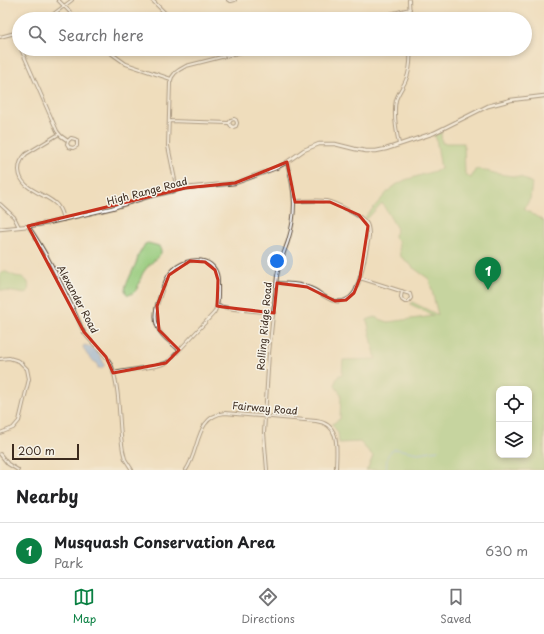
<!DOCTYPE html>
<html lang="en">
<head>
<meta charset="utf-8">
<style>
	body { margin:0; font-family:"Playpen Sans",sans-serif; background:#f2f2f2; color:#202124 }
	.controls { position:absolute; right:12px; bottom:12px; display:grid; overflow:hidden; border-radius:8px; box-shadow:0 2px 6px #0003 }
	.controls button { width:36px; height:36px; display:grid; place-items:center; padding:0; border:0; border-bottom:1px solid #e0e0e0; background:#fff; color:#202124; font:20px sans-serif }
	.scale { position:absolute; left:12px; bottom:10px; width:67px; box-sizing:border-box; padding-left:4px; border:2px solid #3b2a1e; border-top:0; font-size:11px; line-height:14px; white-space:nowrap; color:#3b2a1e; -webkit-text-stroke:3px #f7f3e8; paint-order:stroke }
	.you { position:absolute; left:277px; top:261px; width:14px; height:14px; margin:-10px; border:3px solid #fff; border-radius:50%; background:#1a73e8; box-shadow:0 0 0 6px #1a73e833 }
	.badge { display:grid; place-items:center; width:26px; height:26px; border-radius:50%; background:#0b8043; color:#fff; font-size:13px; font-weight:700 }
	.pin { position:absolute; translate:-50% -33px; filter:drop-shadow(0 1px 2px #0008) }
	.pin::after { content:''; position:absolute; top:21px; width:14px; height:12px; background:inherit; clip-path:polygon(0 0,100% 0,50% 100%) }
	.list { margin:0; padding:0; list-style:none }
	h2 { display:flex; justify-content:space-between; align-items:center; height:52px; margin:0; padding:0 16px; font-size:17px }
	h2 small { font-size:13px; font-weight:400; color:#757577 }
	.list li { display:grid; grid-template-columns:26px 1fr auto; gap:12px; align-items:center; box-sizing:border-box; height:56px; padding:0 16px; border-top:1px solid #e0e0e0 }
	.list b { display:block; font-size:15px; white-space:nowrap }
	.list p { margin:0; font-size:13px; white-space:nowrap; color:#757577 }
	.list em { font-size:13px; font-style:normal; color:#757577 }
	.icon { flex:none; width:22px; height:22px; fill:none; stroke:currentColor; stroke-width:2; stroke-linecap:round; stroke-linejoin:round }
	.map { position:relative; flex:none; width:544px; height:470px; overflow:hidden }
	.search { position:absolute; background:#fff; box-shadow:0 2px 6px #0003; left:12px; right:12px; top:12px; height:44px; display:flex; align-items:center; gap:10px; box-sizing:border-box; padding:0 14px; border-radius:22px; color:#757577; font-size:15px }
	.sheet { height:108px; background:#fff }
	nav { display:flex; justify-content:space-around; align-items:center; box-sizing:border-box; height:56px; border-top:1px solid #e0e0e0; background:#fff; font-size:11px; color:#757577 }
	nav a { display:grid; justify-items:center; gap:2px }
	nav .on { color:#0b8043 }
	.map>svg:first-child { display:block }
	.green { fill:#96ca7b; stroke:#687a4c; fill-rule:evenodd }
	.water { fill:#7aaae5; stroke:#5a6a82 }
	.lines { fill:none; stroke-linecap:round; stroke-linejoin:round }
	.stream { stroke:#7aaae5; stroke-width:1 }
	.minor-casing { stroke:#564536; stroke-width:4 }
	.tertiary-casing { stroke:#564536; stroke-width:4.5 }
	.minor { stroke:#fff; stroke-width:2 }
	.tertiary { stroke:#fff; stroke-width:2.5 }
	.marked { fill:none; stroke:#c8321e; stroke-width:3; stroke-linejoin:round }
	.labels { text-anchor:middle; stroke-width:3; stroke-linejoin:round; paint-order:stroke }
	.street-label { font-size:10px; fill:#3b2a1e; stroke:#f7f3e8 }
</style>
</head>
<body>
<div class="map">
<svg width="544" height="470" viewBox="0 0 544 470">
	<rect width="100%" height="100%" fill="#f7f3e8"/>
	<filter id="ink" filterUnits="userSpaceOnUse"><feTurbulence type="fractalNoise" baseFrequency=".025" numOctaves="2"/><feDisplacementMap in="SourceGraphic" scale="8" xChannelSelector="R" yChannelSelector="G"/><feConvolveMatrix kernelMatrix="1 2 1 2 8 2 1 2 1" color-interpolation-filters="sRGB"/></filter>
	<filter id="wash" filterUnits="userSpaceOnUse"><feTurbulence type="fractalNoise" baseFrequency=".012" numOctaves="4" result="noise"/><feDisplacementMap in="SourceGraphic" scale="16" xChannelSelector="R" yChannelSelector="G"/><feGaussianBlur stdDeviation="0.9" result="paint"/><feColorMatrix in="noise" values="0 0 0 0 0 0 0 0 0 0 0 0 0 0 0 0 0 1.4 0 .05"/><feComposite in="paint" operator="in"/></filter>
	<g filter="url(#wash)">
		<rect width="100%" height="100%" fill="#efddbc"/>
		<path class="green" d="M442,132L441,134L442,143H464L465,174L471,178L475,170L479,169L498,174L521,177L532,183L530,199L524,209L544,221V470H366L368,468L373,456L360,442L339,443L338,433L332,424L340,419L341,394L335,386L336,380L339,375H342L343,360L376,359L367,320L374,317L388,322L434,316L410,304L412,302L438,315L429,279L412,267L411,265L400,256L398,241C391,235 395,235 397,229L382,203L367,219L365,217L392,187L405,180L441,169L436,138L435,136H433ZM499,389H529V455H499Z
			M148,243L159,246L161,250V253C157,259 150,263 145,270C137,280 142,291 128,295L126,293L125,290L126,285L137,261L138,256L145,244Z
			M4,271L15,276L22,277L28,282C29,286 29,291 26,294L0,290V274Z"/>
		<path class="water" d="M85,345C94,347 101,355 104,364V366L102,368H98L97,363C90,360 86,354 83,347V346Z"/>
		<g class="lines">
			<path class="stream" d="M386,470C388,461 384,453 396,449L418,453L438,450"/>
		</g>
	</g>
	<g filter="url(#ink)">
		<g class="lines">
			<g class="minor-casing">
				<path id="minor" d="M58,0L77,19
					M152,0L171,19
					M228,0L231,1L235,0
					M409,0L410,19
					M47,19L72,0
					M170,19C176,17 181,13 185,19
					M370,19L410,9
					M14,33L19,44
					M0,37L19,32
					M21,49L57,131L61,136L68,141L67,144L69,147L73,148L77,146V141L75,139L71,138L68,141
					M105,49L126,64L171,79
					M169,121L229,123L231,126L233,127L236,126L237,123L236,120L234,119L231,120L229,123
					M59,134L26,154C22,158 19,164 19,170C20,191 46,193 57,205C61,210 62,214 63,220
					M399,144C396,130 393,114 396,100C398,93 403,87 406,80C410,70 411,60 410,49
					M177,190L168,146L170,83L172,77L175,73L179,70L186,66L253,49
					M0,204L14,217L19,227
					M28,226C45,250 58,277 71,304C75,313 79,322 83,331C91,345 106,351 112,367C121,394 118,423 123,451L125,459L132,470
					M360,278L407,293L410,294L411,298L408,302H405L402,300L401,297L402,291
					M277,283C287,284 300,283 310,288C319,291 325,299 335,301C342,303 350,299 354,293C361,283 366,250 369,237C369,232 369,228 367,224C363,216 335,203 326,201C316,200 305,201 295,201
					M217,306L234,309L274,313
					M0,359L9,358L19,361L27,369L29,379L19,421L13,428L0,433
					M113,373L156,366L166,363L170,360L214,313C219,305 218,293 218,283C219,255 187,255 172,271C165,278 162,290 159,299C156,307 154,317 157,326C160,336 172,343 179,350
					M0,454L8,464L18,470
					M186,470C200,450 195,416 225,413L316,421C342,424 336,451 336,470
					M267,470L264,433L269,353L277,276C279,264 284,253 288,241C297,212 295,191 287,162"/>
			</g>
			<g class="tertiary-casing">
				<path id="tertiary" d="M0,229L28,226L48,223L112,208L147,197L185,188L235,183L276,168L287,162L304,150L319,144H335L355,149L366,151H376L386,149L434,133L488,106L511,100L544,96"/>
			</g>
			<use href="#minor" class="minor"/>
			<use href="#tertiary" class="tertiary"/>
		</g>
	</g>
	<path d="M0 0H544V470H0ZM287,162L295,202H330L359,215L368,226L360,278L354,293L346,300L335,301L307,287L277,283L274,313L223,307L217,306L218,280L215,270L205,262L190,261L169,275L157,306L159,330L179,350L166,363L113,373L106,357L84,332L28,226L185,188L235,183Z" fill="#efddbc" fill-opacity=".55" fill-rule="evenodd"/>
	<path class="marked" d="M287,162L295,202H330L359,215L368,226L360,278L354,293L346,300L335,301L307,287L277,283L274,313L223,307L217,306L218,280L215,270L205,262L190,261L169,275L157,306L159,330L179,350L166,363L113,373L106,357L84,332L28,226L185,188L235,183Z"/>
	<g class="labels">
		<g class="street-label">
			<text transform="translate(147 191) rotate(-15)" y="4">High Range Road</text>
			<text transform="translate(78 299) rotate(62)" y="4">Alexander Road</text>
			<text transform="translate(264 326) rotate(-85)" y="4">Rolling Ridge Road</text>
			<text transform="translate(265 408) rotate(5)" y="4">Fairway Road</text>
		</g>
	</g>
</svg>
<div class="controls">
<button><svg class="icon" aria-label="locate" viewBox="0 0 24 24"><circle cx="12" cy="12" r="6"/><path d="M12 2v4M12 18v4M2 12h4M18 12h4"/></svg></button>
<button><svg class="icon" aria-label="layers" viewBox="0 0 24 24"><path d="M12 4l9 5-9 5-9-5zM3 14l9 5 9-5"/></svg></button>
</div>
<div class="scale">200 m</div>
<div class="you"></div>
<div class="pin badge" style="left:488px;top:290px">1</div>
<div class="search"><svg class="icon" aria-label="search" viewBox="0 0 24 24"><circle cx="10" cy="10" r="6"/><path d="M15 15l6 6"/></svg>Search here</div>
</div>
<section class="sheet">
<h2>Nearby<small></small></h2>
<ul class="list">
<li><span class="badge">1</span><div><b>Musquash Conservation Area</b><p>Park</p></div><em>630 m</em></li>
</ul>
</section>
<nav>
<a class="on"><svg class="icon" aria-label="map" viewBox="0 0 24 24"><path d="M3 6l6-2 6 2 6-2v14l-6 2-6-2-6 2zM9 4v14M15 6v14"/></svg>Map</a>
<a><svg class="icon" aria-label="directions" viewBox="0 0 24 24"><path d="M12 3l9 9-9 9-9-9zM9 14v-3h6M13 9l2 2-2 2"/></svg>Directions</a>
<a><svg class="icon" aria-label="saved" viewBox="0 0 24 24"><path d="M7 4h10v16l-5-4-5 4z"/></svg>Saved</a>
</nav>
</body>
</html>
